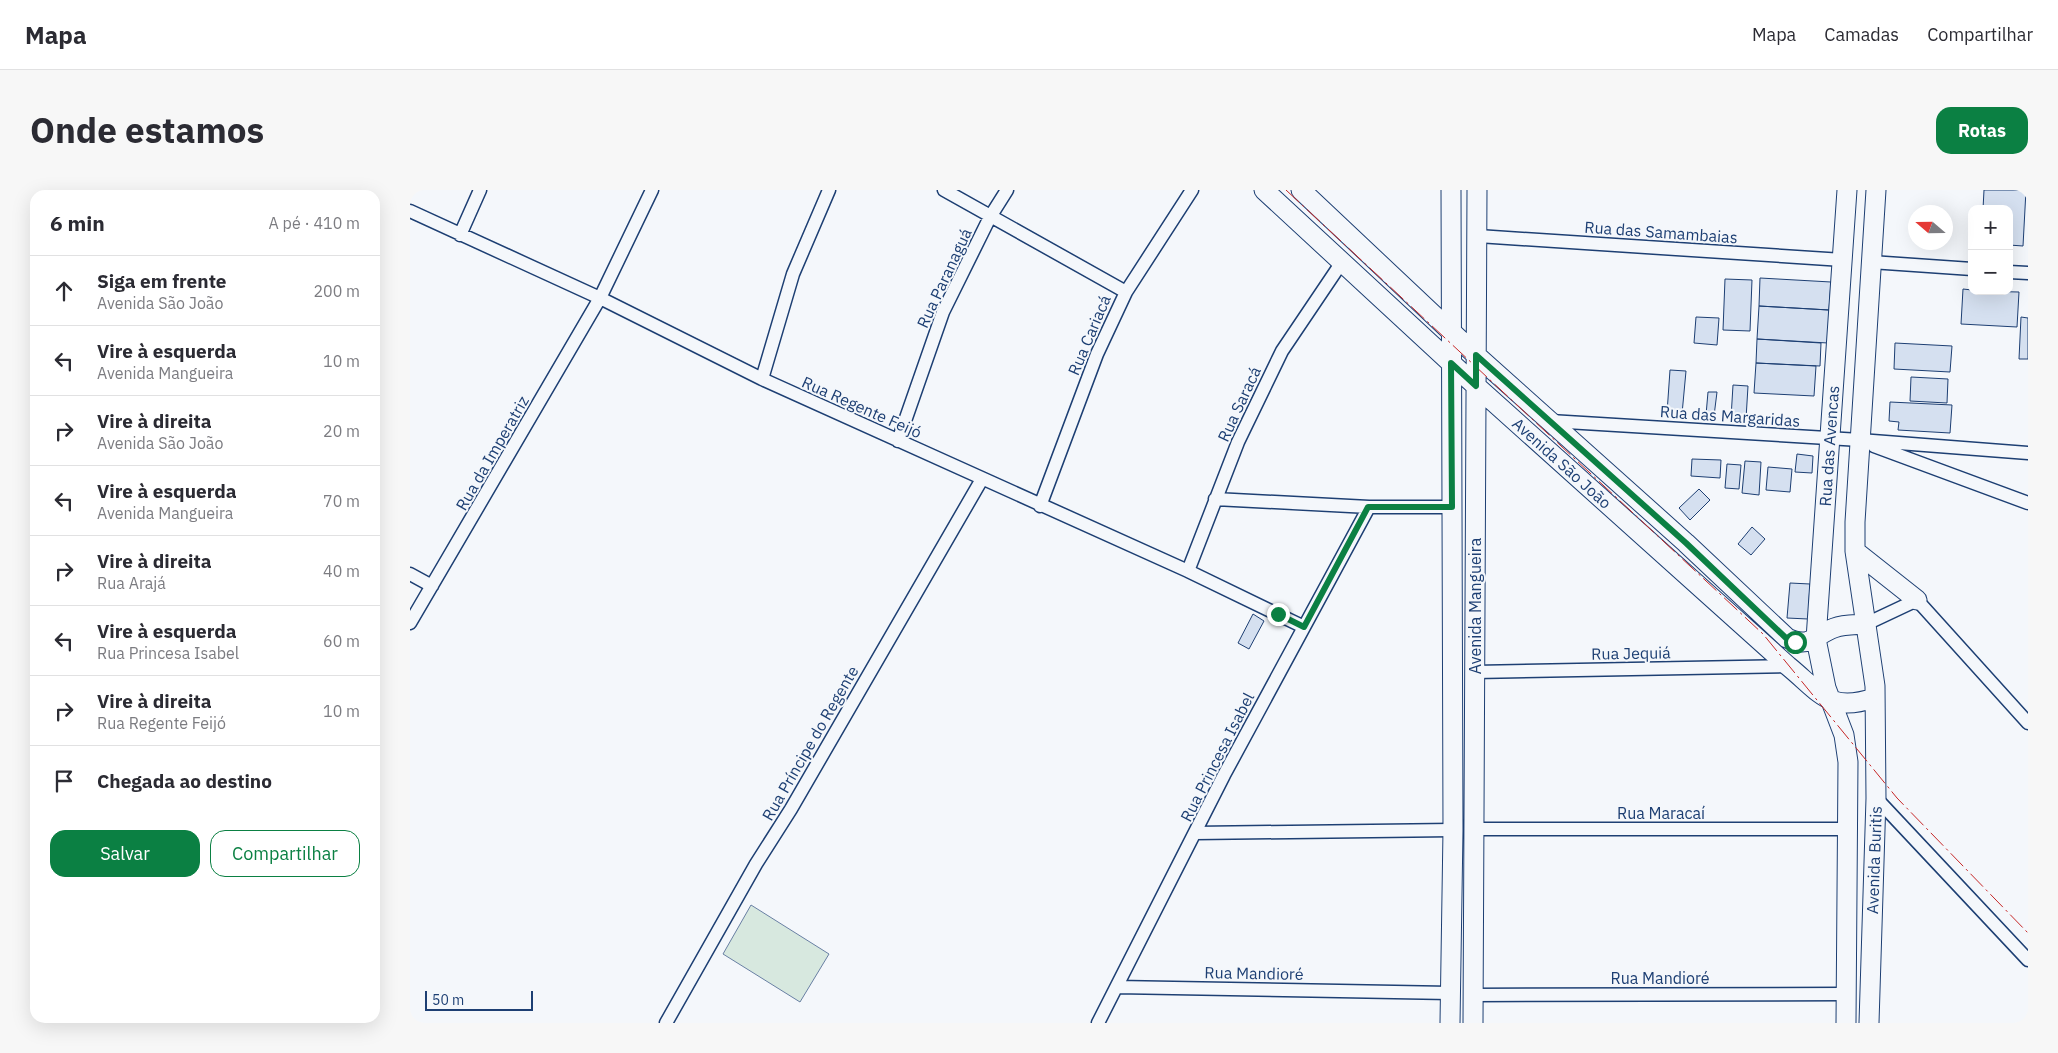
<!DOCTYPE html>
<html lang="pt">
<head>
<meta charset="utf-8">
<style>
	body { margin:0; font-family:"IBM Plex Sans",sans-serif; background:#f7f7f7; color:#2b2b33 }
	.controls { position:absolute; right:15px; top:15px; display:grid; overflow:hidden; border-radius:10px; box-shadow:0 5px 20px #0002 }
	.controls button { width:45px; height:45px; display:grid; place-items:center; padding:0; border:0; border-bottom:1px solid #e1e1e2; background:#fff; color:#2b2b33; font:25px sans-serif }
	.compass { position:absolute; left:1498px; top:15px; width:45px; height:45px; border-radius:50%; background:#fff; box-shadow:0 5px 20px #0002; rotate:290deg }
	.scale { position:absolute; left:15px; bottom:12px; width:108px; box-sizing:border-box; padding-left:5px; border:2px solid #1d3f73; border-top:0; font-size:14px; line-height:18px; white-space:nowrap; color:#1d3f73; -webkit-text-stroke:4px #f4f7fb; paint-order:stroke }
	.stop { position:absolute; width:15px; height:15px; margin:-11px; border:4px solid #0b8043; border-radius:50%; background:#fff }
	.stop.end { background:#0b8043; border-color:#fff; box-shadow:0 1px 5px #0008 }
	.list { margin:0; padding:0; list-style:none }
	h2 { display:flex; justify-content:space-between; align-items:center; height:65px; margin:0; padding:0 20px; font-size:21px }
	h2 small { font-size:16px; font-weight:400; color:#7c7c81 }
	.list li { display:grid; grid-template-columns:32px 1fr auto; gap:15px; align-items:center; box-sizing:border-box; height:70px; padding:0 20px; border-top:1px solid #e1e1e2 }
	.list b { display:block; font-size:19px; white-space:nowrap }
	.list p { margin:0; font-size:16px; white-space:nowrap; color:#7c7c81 }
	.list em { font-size:16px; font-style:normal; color:#7c7c81 }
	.actions { display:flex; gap:10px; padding:15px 20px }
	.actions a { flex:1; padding:11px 0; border:1px solid #0b8043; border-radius:15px; text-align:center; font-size:18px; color:#0b8043 }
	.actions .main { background:#0b8043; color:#fff }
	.icon { flex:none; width:28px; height:28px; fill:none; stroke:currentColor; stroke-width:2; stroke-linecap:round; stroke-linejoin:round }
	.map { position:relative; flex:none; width:1618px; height:833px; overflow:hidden; border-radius:15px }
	header { display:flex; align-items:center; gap:30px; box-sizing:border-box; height:70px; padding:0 25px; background:#fff; border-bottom:1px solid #e1e1e2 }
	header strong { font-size:24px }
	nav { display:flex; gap:28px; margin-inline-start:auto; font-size:18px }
	.intro { display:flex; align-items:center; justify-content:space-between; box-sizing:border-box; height:120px; padding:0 30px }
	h1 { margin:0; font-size:35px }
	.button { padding:12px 22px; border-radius:15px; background:#0b8043; color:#fff; font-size:18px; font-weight:700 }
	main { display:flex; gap:30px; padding:0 30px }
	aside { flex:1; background:#fff; border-radius:15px; box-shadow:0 5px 20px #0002 }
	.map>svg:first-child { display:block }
	.green { fill:#d7e8df; stroke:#687fa3 }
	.building { fill:#d5e0f0; stroke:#1d3f73 }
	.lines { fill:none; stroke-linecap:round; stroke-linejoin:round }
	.street-casing { stroke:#1d3f73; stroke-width:15 }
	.secondary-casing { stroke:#1d3f73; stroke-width:21 }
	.street { stroke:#f4f7fb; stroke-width:12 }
	.secondary { stroke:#f4f7fb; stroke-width:19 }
	.power { stroke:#c62828; stroke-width:1; stroke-dasharray:18 4 2.5 4; stroke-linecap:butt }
	.route { stroke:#0b8043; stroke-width:6 }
	.labels { text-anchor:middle; stroke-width:4; stroke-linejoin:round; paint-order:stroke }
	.street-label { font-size:16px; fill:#1d3f73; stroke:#f4f7fb }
</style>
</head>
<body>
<header>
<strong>Mapa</strong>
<nav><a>Mapa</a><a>Camadas</a><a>Compartilhar</a></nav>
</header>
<div class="intro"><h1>Onde estamos</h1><a class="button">Rotas</a></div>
<main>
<aside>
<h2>6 min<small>A pé · 410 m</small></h2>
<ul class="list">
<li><svg class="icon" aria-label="ahead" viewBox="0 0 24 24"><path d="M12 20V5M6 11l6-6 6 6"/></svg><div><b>Siga em frente</b><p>Avenida São João</p></div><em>200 m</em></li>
<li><svg class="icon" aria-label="left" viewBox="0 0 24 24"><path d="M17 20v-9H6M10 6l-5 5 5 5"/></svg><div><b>Vire à esquerda</b><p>Avenida Mangueira</p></div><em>10 m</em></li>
<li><svg class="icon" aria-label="right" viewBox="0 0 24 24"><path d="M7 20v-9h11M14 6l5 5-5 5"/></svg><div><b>Vire à direita</b><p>Avenida São João</p></div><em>20 m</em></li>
<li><svg class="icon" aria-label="left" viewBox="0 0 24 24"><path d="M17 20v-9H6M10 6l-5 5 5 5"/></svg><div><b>Vire à esquerda</b><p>Avenida Mangueira</p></div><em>70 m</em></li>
<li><svg class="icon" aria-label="right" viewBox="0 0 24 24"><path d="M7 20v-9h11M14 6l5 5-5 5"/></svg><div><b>Vire à direita</b><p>Rua Arajá</p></div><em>40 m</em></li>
<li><svg class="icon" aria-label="left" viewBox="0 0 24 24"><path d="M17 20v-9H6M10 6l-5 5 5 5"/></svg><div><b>Vire à esquerda</b><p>Rua Princesa Isabel</p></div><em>60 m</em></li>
<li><svg class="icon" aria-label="right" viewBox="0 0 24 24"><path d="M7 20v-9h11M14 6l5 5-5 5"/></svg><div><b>Vire à direita</b><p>Rua Regente Feijó</p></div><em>10 m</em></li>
<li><svg class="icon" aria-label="arrive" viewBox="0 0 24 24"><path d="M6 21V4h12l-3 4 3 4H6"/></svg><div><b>Chegada ao destino</b></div></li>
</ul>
<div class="actions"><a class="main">Salvar</a><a>Compartilhar</a></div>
</aside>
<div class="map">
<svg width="1618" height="833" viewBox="0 0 1618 833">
	<rect width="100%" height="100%" fill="#f4f7fb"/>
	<path class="green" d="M341,715L419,764L390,812L313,764Z"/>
	<path class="building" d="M1574,0H1616L1613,56L1599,55V19H1573Z
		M1350,88L1421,92L1419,120L1349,116Z
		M1315,89L1342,90L1340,141L1313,140Z
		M1553,99L1562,100V101L1609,102L1607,137L1551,134Z
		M1349,116L1419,120L1418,153L1347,149Z
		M1286,127L1309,128L1307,155L1284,153Z
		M1611,127L1618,128V169H1609Z
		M1347,149L1411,153L1410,176L1346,173Z
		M1485,153L1542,156L1540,182L1484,179Z
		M1346,173L1406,176L1404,206L1344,203Z
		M1260,180L1276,181L1272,224L1257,223Z
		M1501,187L1538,189L1537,213L1500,211Z
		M1323,195L1338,196L1336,229L1321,228Z
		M1298,202H1307L1304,226L1296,225Z
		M1480,212L1542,215L1540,243L1488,240L1489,232L1479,231Z
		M1387,264L1403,266L1402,283L1385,282Z
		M1282,269L1311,270L1310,288L1281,286Z
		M1335,271L1351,272L1349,305L1332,303Z
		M1317,274L1331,275L1329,299L1315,298Z
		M1358,277L1382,279L1380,302L1356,300Z
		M1289,299L1300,310L1280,330L1269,318Z
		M1342,337L1355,349L1341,365L1328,354Z
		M1380,393L1400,394L1398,429L1377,428Z
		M843,424L854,431L839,459L828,453Z"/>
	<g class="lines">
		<g class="street-casing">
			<path id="street" d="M534,0L716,102
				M0,21L190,108L352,189L778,381L894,437
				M50,45L70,0
				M1068,46L1433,70
				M1461,72L1562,79
				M1599,82L1618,83
				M352,189L383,84L419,0
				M1140,231L1450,250L1618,263
				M488,251L533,122L580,27L597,0
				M1464,256L1618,313
				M805,309L959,317H1043
				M630,316L687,164L716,102L782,0
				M778,381L828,252L872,161L932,72
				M0,384L22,396
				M0,433L190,108L242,0
				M1456,434L1507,410L1618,533
				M1065,482L1378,476
				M1466,608L1618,770
				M1065,639H1437
				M785,643L1043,640
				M707,797L1040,803
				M1063,805L1436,804
				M256,833L346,674L381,619L572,289
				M688,833L814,585L959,317"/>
		</g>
		<g class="secondary-casing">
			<path id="secondary" d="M854,0L1066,196L1378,476C1411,503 1419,523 1464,508
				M891,0L1066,165L1276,353L1377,448C1400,459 1405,445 1424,438C1435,434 1445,435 1456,434
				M1445,361L1507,410
				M1040,833L1043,640L1041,0
				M1063,833L1067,0
				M1436,833L1438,572L1434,545L1416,498L1406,449L1437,0
				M1459,833L1466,608L1465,496L1445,361V332L1466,0"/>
		</g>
		<use href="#street" class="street"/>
		<use href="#secondary" class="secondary"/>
		<path class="power" d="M876,0L1353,444L1487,608L1618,743"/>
	</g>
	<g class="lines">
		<path class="route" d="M868,424L894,437L958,317H1042L1041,173L1066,196V165L1276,353L1376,448L1385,452"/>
	</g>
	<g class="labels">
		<g class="street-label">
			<text transform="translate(1251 42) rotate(4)" y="6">Rua das Samambaias</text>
			<text transform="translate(534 88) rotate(-65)" y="6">Rua Paranaguá</text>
			<text transform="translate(679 145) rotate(-67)" y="6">Rua Cariacá</text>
			<text transform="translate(829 214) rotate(-65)" y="6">Rua Saracá</text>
			<text transform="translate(452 217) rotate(24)" y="6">Rua Regente Feijó</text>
			<text transform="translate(1320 226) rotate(4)" y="6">Rua das Margaridas</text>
			<text transform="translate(1419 256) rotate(-86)" y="6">Rua das Avencas</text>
			<text transform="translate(82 263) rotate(-60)" y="6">Rua da Imperatriz</text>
			<text transform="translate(1152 273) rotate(42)" y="6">Avenida São João</text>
			<text transform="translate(1065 416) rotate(-90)" y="6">Avenida Mangueira</text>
			<text transform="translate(1221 463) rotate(-1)" y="6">Rua Jequiá</text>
			<text transform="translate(400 553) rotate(-60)" y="6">Rua Príncipe do Regente</text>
			<text transform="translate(807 567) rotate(-63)" y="6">Rua Princesa Isabel</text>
			<text x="1251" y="629">Rua Maracaí</text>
			<text transform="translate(1464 670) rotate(-88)" y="6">Avenida Buritis</text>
			<text transform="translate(844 783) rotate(1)" y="6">Rua Mandioré</text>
			<text x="1250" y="794">Rua Mandioré</text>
		</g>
	</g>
</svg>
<div class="controls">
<button>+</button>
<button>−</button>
</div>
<svg class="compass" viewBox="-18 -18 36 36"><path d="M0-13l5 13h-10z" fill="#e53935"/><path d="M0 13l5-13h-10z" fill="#7c7c81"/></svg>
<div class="scale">50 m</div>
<div class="stop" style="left:1385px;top:452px"></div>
<div class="stop end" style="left:868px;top:424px"></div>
</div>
</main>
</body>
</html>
